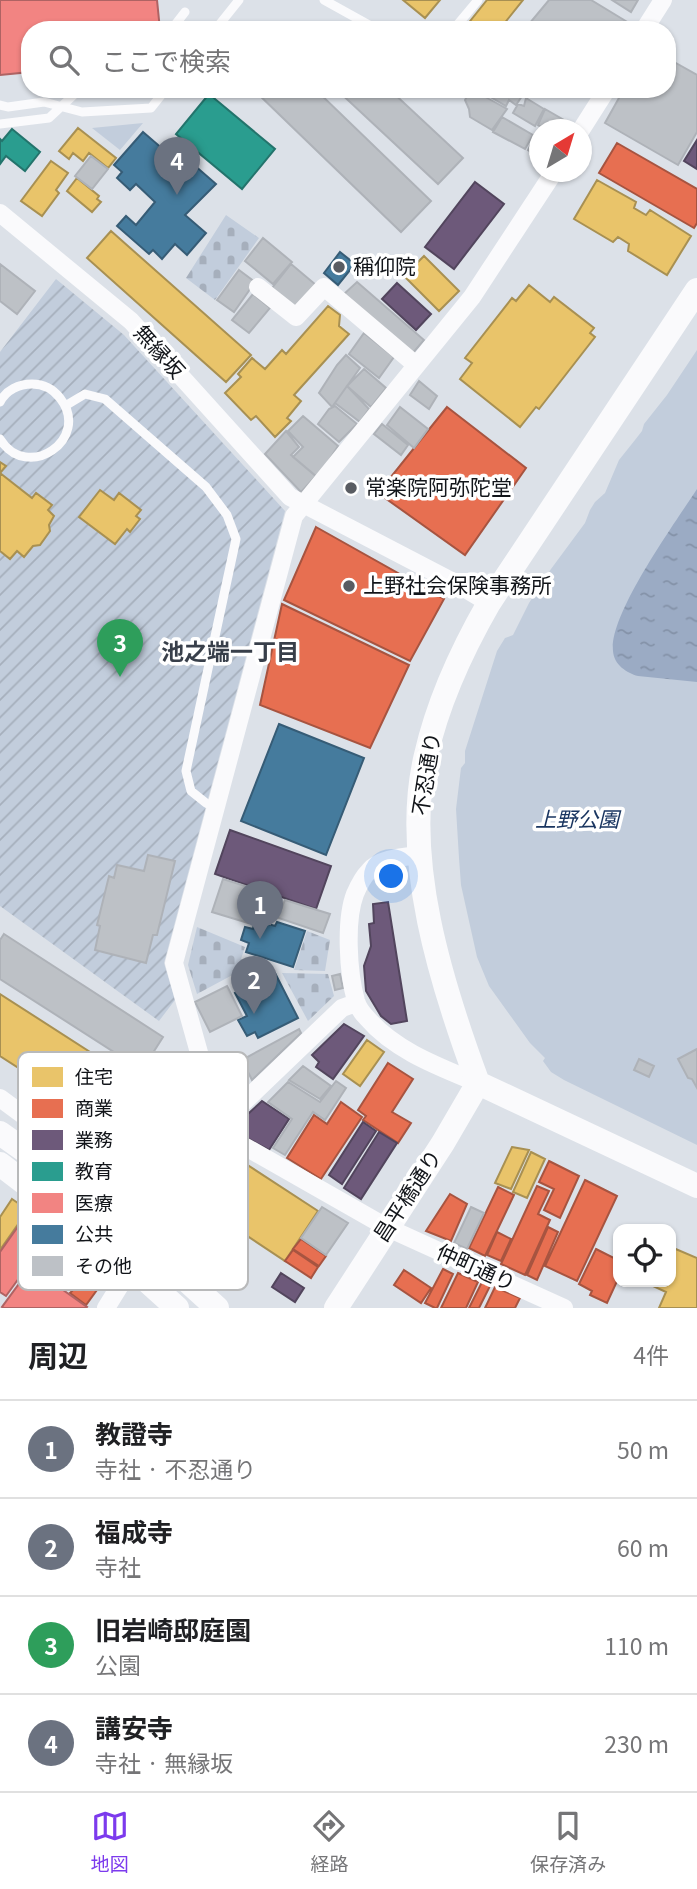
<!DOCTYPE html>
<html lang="ja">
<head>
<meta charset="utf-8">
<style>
	body { margin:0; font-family:Georgia,"Noto Sans JP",serif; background:#f6f6f6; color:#202124 }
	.controls { position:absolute; right:21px; bottom:21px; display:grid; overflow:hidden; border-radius:14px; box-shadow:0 2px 5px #0004 }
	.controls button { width:63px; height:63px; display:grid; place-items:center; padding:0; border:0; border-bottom:2px solid #e0e0e0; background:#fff; color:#202124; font:35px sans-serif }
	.compass { position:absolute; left:529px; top:119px; width:63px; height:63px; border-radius:50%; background:#fff; box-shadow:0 2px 5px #0004; rotate:38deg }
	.you { position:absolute; left:392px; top:877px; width:24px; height:24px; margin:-18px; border:5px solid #fff; border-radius:50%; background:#1a73e8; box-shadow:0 0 0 10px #1a73e833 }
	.badge { display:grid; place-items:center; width:46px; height:46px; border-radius:50%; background:#7c3aed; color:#fff; font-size:23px; font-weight:700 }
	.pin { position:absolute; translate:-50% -58px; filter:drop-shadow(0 2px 4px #0008) }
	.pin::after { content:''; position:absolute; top:37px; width:24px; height:21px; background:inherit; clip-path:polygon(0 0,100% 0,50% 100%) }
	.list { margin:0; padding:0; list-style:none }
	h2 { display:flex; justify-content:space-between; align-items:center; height:91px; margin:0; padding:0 28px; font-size:30px }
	h2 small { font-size:23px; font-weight:400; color:#757577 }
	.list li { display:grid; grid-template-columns:46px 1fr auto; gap:21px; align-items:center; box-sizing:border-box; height:98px; padding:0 28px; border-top:2px solid #e0e0e0 }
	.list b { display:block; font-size:26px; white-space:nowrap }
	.list p { margin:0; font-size:23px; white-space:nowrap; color:#757577 }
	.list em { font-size:23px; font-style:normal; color:#757577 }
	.icon { flex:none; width:38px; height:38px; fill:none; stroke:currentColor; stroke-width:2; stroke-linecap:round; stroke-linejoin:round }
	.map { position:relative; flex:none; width:697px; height:1308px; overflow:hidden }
	.search { position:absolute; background:#fff; box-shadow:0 2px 5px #0004; left:21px; right:21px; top:21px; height:77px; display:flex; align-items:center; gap:18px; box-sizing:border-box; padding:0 24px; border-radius:28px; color:#757577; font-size:26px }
	.sheet { height:483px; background:#fff }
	nav { display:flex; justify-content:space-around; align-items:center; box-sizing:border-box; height:98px; border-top:2px solid #e0e0e0; background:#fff; font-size:19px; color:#757577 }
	nav a { display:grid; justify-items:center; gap:4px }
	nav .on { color:#7c3aed }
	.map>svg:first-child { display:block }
	.cemetery { fill:url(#cemetery-stones) }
	.park { fill:#c2cddc }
	.garden { fill:url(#garden-furrows) }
	.water { fill:url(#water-ripples) }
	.homes { fill:#e9c46a; stroke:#a89052; stroke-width:2 }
	.shops { fill:#e76f51; stroke:#a75440; stroke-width:2 }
	.offices { fill:#6d597a; stroke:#52455d; stroke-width:2 }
	.schools { fill:#2a9d8f; stroke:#23746c; stroke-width:2 }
	.health { fill:#f28482; stroke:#af6363; stroke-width:2 }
	.public { fill:#457b9d; stroke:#365c76; stroke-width:2 }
	.building { fill:#bdc1c6; stroke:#aeb2b8; stroke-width:2 }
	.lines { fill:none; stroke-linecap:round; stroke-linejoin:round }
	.service { stroke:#fafafc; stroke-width:9 }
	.minor { stroke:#fafafc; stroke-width:18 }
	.secondary { stroke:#fafafc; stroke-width:24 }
	.poi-dot { fill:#595c62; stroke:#fff; stroke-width:2.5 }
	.labels { text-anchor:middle; stroke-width:7; stroke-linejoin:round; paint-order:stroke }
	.poi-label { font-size:21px; fill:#12151a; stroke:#fff; text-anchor:start }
	.street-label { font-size:21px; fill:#12151a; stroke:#fff }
	.park-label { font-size:21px; font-style:italic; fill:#193560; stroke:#fff }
	.neighbourhood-label { font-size:23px; font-weight:bold; fill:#383f4a; stroke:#fff }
	.key { fill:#fff; stroke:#b8b9ba; stroke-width:2 }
	.key-label { font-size:19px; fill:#12151a }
</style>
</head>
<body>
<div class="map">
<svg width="697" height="1308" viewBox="0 0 697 1308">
	<defs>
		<pattern id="cemetery-stones" width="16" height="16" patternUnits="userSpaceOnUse" patternTransform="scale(1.75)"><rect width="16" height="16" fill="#c2cddc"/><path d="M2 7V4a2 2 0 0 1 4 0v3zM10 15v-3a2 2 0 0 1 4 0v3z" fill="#a6afbc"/></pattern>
		<pattern id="garden-furrows" width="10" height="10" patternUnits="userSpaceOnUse" patternTransform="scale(1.75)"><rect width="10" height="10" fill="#c2cddc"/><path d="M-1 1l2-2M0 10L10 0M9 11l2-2" fill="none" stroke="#a6afbc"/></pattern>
		<pattern id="water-ripples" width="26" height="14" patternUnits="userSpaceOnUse" patternTransform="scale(1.75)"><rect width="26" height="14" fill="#9babc4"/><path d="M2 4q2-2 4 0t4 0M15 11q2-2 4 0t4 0" fill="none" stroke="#8492a8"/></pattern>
	</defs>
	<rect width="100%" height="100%" fill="#dce1e8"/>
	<path class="cemetery" d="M226,215L259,238L215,300L186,278Z
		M197,927L245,947L241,959L275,971L258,979L238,972L197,994L188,965Z
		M307,931L330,940L325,971L294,970Z
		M282,973L328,974L334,996L308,1021Z"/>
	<path class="park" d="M143,123L120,150L92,128Z
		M697,350V1145L564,1080L551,1072L543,1061L545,1058L530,1043L489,986L477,957L461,885L459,858L456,809L461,768L465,763V751L497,651L505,638L513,635L529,603L551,569L585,523L590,510L595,502L605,493L619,460L635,440L642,431L644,424L667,395Z"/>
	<path class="garden" d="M56,279L124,335L285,511L164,963L175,1000L159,1021L0,906V352Z"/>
	<path class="water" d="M697,489V682L638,676C627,673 614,665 613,651C609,614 675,523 697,489Z"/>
	<path class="homes" d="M403,0H440L425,18Z
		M487,0H523L499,30H463Z
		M78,128L116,158L108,168L89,153L83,161L73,153L69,159L59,151Z
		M51,161L68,173L56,190L59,193L42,216L21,201Z
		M77,178L99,196L97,199L101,202L92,212L67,191Z
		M597,180L636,202L634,208L646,215L650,210L691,236L667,275L628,251L629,244L618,237L613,242L574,219Z
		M111,231L251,355L226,382L87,258Z
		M424,256L459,291L439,311L404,276Z
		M529,285L550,302L554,297L594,328L590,333L595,337L539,409L536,407L520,427L460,379L472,363L465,358L512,298L516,301Z
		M328,306L340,315L339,326L349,334L294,395L301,401L287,418L291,421L275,437L256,416L251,420L225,393L241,377L238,374L252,358L265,369L282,350L286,354Z
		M0,462L6,466L0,473L32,498L36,493L52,505L48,510L54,516L49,525L50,531L40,545L33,546L24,557L17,551L10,559L0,551Z
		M100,490L114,500L119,493L141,510L136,516L140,519L130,532L127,529L115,544L79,517Z
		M0,994L163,1099L135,1143L0,1056Z
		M367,1040L384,1052L360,1086L343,1074Z
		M512,1147L529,1150L511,1189L495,1183Z
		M226,1151L318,1211L285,1261L193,1200Z
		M531,1152L545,1159L527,1198L513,1192Z
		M12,1199L28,1210L0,1250V1217Z
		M671,1247L697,1258V1308H659L666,1292L653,1286L655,1282H671Z"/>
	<path class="shops" d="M617,143L697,189V223L694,228L599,173Z
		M447,407L526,468L465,555L378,493Z
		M316,527L444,599L410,661L284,600Z
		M282,604L409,665L370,748L260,705Z
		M388,1063L413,1079L392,1112L411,1123L398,1143L363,1120L366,1116L358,1110Z
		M341,1102L362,1117L321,1179L287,1158L314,1115L327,1124Z
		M549,1161L579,1176L560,1218L544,1210L554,1189L539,1182Z
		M585,1180L617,1196L577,1281L545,1266Z
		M537,1186L549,1191L538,1214L550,1220L525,1275L501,1264Z
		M498,1187L514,1195L485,1256L469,1248Z
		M450,1194L467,1204L451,1241L426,1231Z
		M548,1227L558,1232L537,1280L527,1275Z
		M497,1232L511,1239L501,1261L487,1255Z
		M301,1239L326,1256L319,1266L293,1249Z
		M596,1249L618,1260V1279L607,1303L590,1295L592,1291L579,1284Z
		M293,1250L318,1267L311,1278L285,1261Z
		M94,1260L110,1272L86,1305L70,1293L72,1291L61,1283L73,1266L84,1274Z
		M443,1269L453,1274L437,1308H435L425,1303Z
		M404,1270L431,1288L421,1303L394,1285Z
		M458,1273L478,1282L466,1308H441Z
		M482,1282L490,1286L479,1308H469Z
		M495,1287L520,1298L515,1308H485Z"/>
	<path class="offices" d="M697,140V169L684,161Z
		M475,182L504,204L454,269L425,247Z
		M397,283L431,314L416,330L382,299Z
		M230,830L331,866L316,909L215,874Z
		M388,902L407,1021L391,1024L381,1016L366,991L364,966L371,946L369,924L374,923L373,904Z
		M344,1024L364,1036L333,1079L316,1067L319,1062L312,1055Z
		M262,1101L289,1119L269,1150L238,1133L237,1124Z
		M363,1122L376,1131L342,1184L329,1175Z
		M379,1132L397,1143L361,1199L344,1188Z
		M281,1273L304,1288L295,1302L272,1287Z"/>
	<path class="schools" d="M209,94L275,149L242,189L176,134Z
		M12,129L40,152L25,171L6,156L0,164V139L2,141Z"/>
	<path class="health" d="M0,0H157L160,30H30V72L0,75Z
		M29,1211L52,1227L30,1258L40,1265L29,1280L22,1274L6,1296L0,1292V1252Z
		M39,1273L87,1307L86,1308H4L2,1307L24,1277L32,1283Z"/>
	<path class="public" d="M143,132L172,157L178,151L216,184L185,215L206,233L187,255L175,244L162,259L153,250L149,254L117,226L126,216L136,225L155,202L136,184L130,190L117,178L122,172L114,165Z
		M340,252L355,264L338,285L324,273Z
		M279,724L364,758L326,855L241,821Z
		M255,920L275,926L277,922L305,931L293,967L246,952L249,943L241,940L245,927L253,929Z
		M275,973L298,1018L258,1038L255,1032L247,1036L238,1020L247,1016L235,993L241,990L236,981L247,975L252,985Z"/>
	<path class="building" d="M549,0H591L629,23L625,30H524Z
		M612,0H638L631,12Z
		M667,58L697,75V132L678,165L605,123L624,89H667Z
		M257,89H315L431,201L401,232L255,91Z
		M336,89H389L463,158L438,184Z
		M471,89L507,109L492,130L470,117L469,109L465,100Z
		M477,89H510L522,96L516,105L509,100L506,106Z
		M526,98L544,109L535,126L513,113L518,104L524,106Z
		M545,109L578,128V130H546L538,125Z
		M502,117L533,135L525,149L493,132Z
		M536,135L540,137V157L528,150Z
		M91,156L108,169L92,189L75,176Z
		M263,238L292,262L273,284L245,261Z
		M0,264L35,291L17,314L0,301Z
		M291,264L316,285L294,307L272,288Z
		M239,270L255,282L234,312L217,300Z
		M357,282L424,340L412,354L343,295Z
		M253,294L270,308L249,333L232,320Z
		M364,333L394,357L379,378L349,354Z
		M346,355L360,368L332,407L319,393L337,365Z
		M364,369L386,388L371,407L347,386Z
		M419,381L437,396L429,409L410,395Z
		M347,386L369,409L360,422L335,403Z
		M335,406L357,424L339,442L318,424L329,409Z
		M400,407L428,429L414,448L387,425Z
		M303,416L338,446L318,478L293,457L303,447L288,431Z
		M382,424L408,445L401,455L374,434Z
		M286,431L299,447L291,455L316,476L301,492L265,454Z
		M148,855L175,861L157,935H153L146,963L95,950L100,926L97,925L109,876L114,878L117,865L144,871Z
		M223,879L280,897L276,908L281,909L285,900L330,914L323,933L273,916L270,924L249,917L248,923L212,912Z
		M4,934L163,1037L142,1070L0,979V940Z
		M340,974L343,988L335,990L332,976Z
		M227,986L242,1016L210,1032L195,1002Z
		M299,1029L301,1033L252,1080L242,1060Z
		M697,1049V1088L692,1079L688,1078L678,1059Z
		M639,1059L654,1066L649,1077L634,1070Z
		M303,1066L331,1086L320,1099L289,1080Z
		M336,1081L346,1088L325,1120L313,1112L285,1155L273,1148L292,1119L268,1102L288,1082L320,1102Z
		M322,1207L348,1223L326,1255L301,1238Z
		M471,1207L484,1213L467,1249L454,1243Z"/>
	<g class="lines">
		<path class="service" d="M324,0L378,30
			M171,30L185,12
			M215,30L239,0
			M453,30L478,0
			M0,105L8,107L44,102L82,112L151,108L166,89
			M0,124L49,118L80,89
			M0,402C6,390 19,384 32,384C43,384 53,389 60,398C92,439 27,483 0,439
			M65,406L85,394L105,399L206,487L227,515L236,539L186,771L191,791L206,803L216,808"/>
		<path class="minor" d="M644,30L663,0
			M581,130L607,89
			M554,172L472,297L294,516L174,963L220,1128L230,1138L388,1228L564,1308
			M0,213L131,321L290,497L459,585L489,603
			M258,287L296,317L324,287L416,365
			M419,855C404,857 380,858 369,871C364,876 358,887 355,894C345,920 348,973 356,1001C358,1007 363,1014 367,1018C395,1051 440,1067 478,1083
			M0,1098L107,1177L111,1189L110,1211
			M144,1243L172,1196L227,1118L342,1008L356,1003
			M106,1308L132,1266"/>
		<path class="secondary" d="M697,290L489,603C462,650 438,702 426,755C401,858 442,986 478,1083L697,1186
			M0,1133L110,1211L217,1308
			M0,1164L116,1253L177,1308
			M336,1308L443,1143L478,1083"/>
	</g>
	<g class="poi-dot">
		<circle cx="339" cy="267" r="7"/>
		<circle cx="351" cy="488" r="7"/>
		<circle cx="349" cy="586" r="7"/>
	</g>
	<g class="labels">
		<g class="poi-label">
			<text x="353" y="274">稱仰院</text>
			<text x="365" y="495">常楽院阿弥陀堂</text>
			<text x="363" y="593">上野社会保険事務所</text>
		</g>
		<g class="street-label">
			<text transform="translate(159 352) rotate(48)" y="7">無縁坂</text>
			<text transform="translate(427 774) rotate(-81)" y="7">不忍通り</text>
			<text transform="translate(408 1196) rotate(-57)" y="7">昌平橋通り</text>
			<text transform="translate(476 1268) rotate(24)" y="7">仲町通り</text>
		</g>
		<g class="park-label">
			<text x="577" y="827">上野公園</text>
		</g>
		<g class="neighbourhood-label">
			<text x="230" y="660">池之端一丁目</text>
		</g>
	</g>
	<rect x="18" y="1052" width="230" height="238" rx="10" class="key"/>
	<rect x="32" y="1067" width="31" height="20" fill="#e9c46a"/>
	<rect x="32" y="1099" width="31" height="19" fill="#e76f51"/>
	<rect x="32" y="1130" width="31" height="20" fill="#6d597a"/>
	<rect x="32" y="1162" width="31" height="19" fill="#2a9d8f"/>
	<rect x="32" y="1193" width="31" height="20" fill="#f28482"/>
	<rect x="32" y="1225" width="31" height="19" fill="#457b9d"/>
	<rect x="32" y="1256" width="31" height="20" fill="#bdc1c6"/>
	<g class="key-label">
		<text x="75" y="1084">住宅</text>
		<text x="75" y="1115">商業</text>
		<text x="75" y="1147">業務</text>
		<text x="75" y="1178">教育</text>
		<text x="75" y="1210">医療</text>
		<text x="75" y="1241">公共</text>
		<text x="75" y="1273">その他</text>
	</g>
</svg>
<div class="controls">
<button><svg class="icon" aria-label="locate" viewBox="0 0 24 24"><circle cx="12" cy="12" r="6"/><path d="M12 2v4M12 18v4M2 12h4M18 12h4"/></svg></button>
</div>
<svg class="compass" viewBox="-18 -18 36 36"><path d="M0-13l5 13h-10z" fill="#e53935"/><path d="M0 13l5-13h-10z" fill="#757577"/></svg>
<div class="you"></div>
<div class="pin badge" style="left:260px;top:939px;background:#6b7280">1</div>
<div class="pin badge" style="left:254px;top:1014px;background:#6b7280">2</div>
<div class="pin badge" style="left:120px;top:677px;background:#2e9e5b">3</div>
<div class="pin badge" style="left:177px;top:195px;background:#6b7280">4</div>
<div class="search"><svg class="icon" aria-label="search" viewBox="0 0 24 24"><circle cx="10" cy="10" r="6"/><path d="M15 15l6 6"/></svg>ここで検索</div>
</div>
<section class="sheet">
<h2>周辺<small>4件</small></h2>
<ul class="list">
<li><span class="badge" style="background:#6b7280">1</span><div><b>教證寺</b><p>寺社 · 不忍通り</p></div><em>50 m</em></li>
<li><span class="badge" style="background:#6b7280">2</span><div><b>福成寺</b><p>寺社</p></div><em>60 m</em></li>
<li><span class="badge" style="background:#2e9e5b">3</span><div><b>旧岩崎邸庭園</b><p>公園</p></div><em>110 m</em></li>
<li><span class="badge" style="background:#6b7280">4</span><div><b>講安寺</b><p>寺社 · 無縁坂</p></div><em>230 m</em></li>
</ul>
</section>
<nav>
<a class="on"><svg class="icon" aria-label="map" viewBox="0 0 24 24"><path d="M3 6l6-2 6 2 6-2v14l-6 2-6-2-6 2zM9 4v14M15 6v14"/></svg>地図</a>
<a><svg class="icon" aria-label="directions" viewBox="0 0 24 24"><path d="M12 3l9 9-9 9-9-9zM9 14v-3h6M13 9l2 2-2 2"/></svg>経路</a>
<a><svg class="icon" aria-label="saved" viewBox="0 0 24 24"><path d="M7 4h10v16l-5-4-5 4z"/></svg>保存済み</a>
</nav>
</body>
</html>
